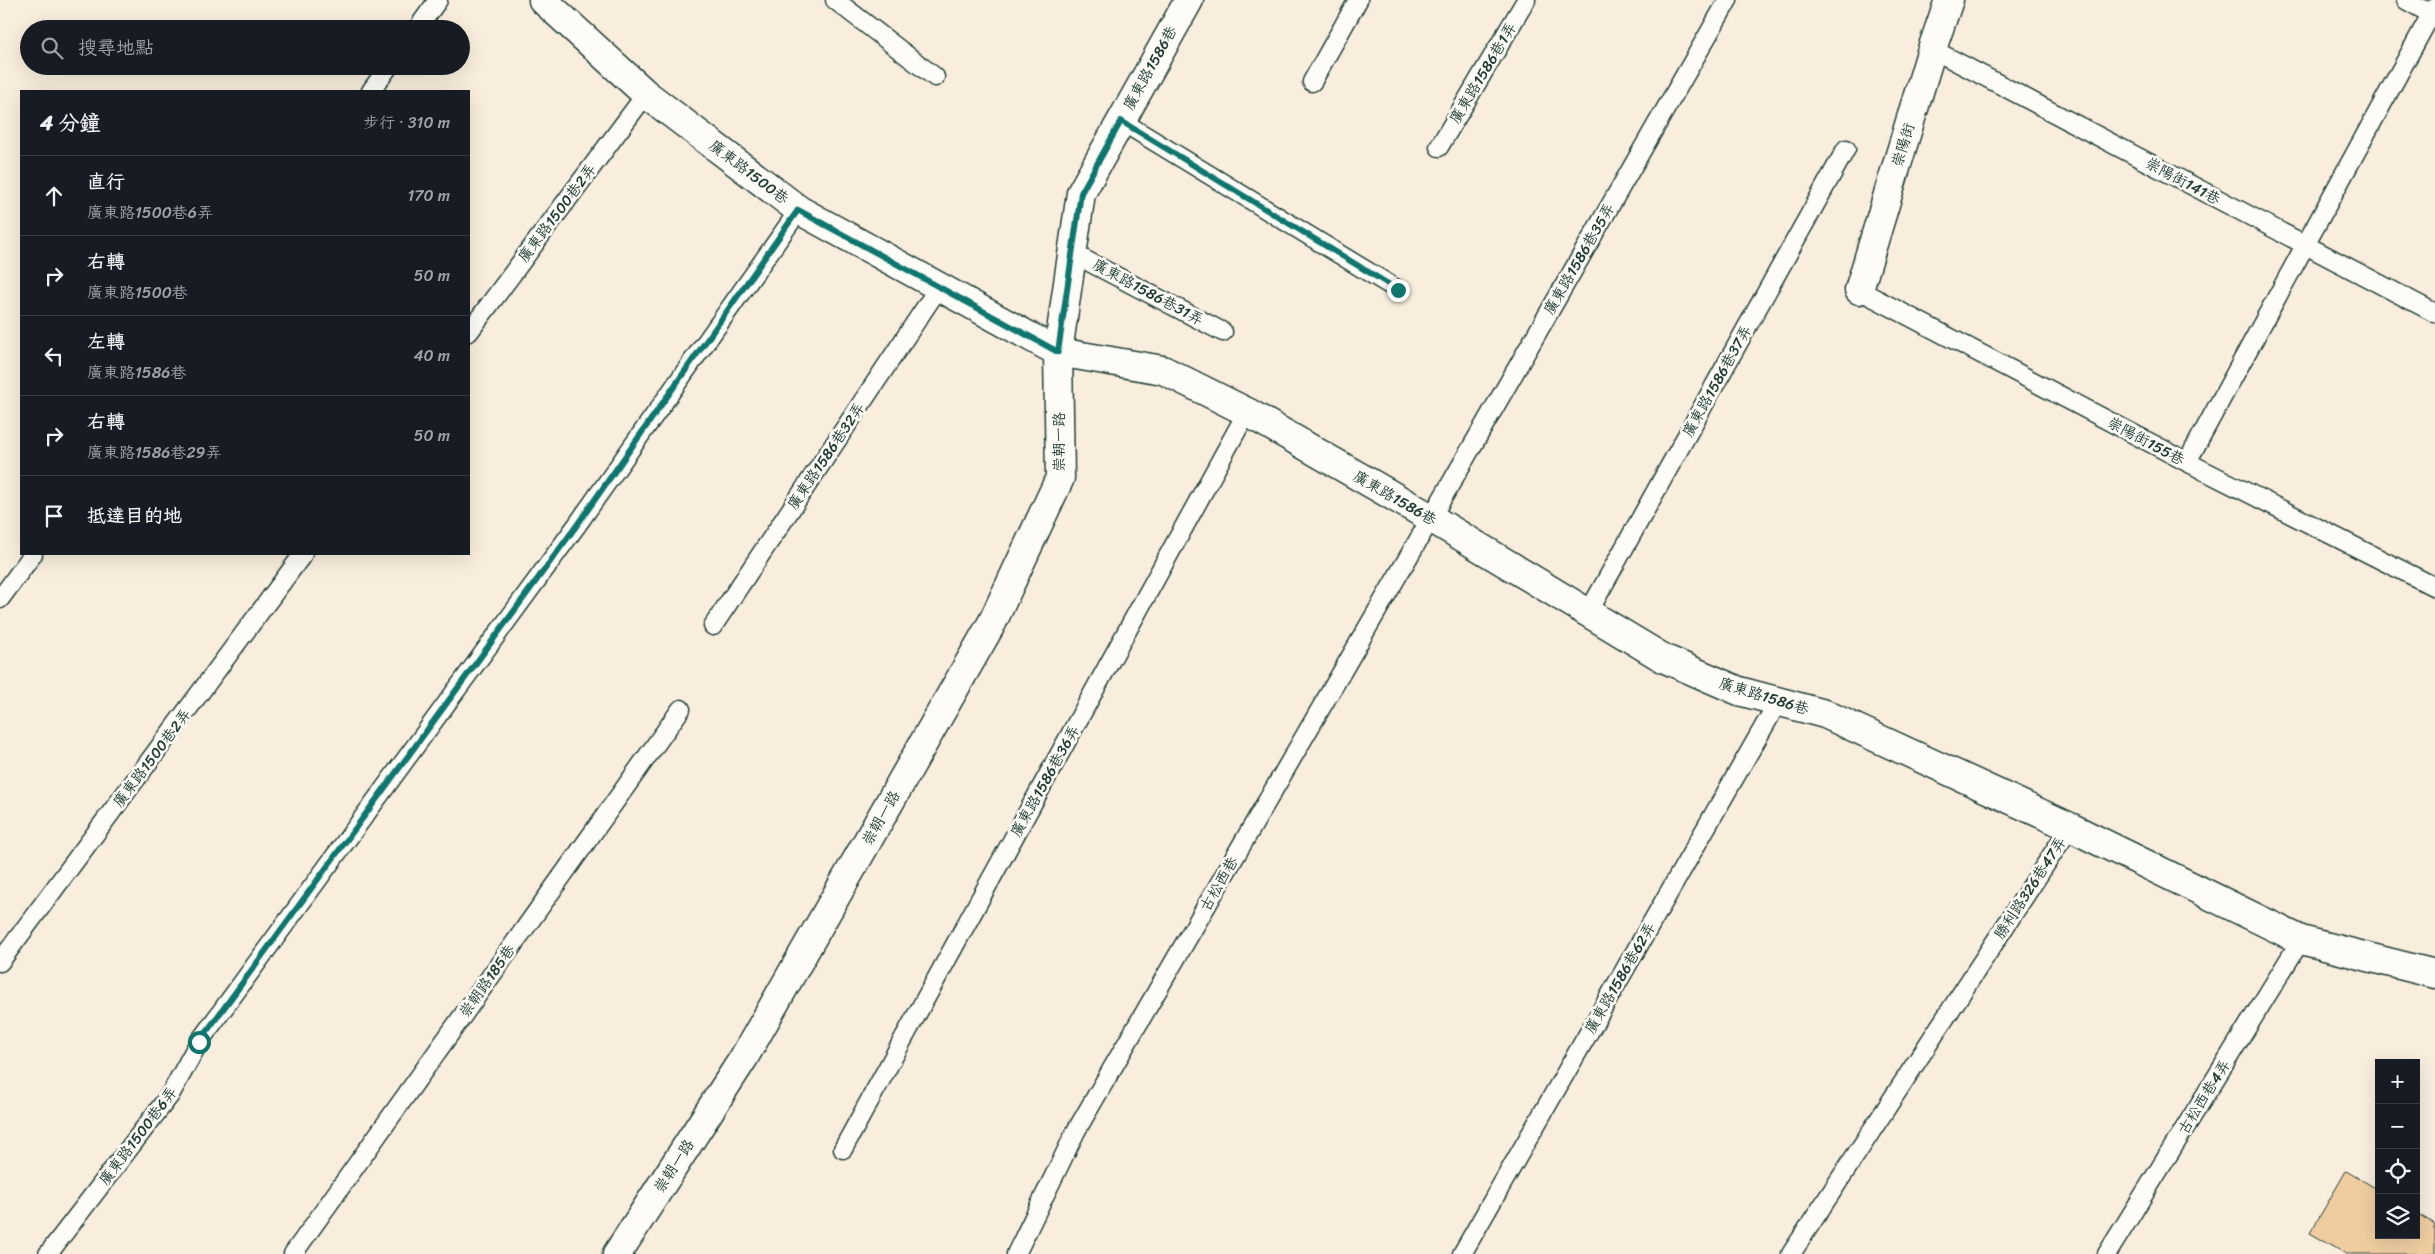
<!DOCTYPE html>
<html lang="zh-TW">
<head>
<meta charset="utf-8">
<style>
	body { margin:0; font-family:Sriracha,"LXGW WenKai TC",sans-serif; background:#20242c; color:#f1f3f6 }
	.controls { position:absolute; right:15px; bottom:15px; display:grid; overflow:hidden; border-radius:0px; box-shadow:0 5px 20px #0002 }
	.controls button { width:45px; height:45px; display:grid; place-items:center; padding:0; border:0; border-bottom:1px solid #363941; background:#171b24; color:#f1f3f6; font:25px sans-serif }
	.stop { position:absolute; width:15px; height:15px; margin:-11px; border:4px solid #0f766e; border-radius:50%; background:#fff }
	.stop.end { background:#0f766e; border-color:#fff; box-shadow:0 1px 5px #0008 }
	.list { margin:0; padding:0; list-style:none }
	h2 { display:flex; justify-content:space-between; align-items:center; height:65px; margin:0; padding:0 20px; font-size:21px }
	h2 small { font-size:16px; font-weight:400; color:#9ea1a6 }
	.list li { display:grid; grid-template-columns:32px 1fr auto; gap:15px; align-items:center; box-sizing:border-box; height:80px; padding:0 20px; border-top:1px solid #363941 }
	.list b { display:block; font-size:19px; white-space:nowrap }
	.list p { margin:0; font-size:16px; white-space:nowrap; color:#9ea1a6 }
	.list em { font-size:16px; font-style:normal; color:#9ea1a6 }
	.icon { flex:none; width:28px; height:28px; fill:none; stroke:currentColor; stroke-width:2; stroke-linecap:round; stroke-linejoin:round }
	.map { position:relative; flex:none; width:2435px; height:1254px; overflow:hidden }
	.search { position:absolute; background:#171b24; box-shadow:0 5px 20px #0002; left:20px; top:20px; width:450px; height:55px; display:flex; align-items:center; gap:12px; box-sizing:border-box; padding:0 18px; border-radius:28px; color:#9ea1a6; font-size:19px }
	.panel { position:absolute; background:#171b24; box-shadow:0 5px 20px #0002; left:20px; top:90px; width:450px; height:465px; border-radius:0px }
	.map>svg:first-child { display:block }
	.building { fill:#f0cda1; stroke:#1f3d34 }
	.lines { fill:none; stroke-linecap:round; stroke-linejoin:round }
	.lane-casing { stroke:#1f3d34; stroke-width:21 }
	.street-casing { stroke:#1f3d34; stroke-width:31 }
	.lane { stroke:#fdfcf7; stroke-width:18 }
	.street { stroke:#fdfcf7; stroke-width:28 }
	.route { stroke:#0f766e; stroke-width:6 }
	.labels { text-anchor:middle; stroke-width:5; stroke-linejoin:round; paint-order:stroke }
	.street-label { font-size:15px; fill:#1f3d34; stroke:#fdfcf7 }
</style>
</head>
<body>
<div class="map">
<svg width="2435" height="1254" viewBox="0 0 2435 1254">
	<rect width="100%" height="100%" fill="#f9eedd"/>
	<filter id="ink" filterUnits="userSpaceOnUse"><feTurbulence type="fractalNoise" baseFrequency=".02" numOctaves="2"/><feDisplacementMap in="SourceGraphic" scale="10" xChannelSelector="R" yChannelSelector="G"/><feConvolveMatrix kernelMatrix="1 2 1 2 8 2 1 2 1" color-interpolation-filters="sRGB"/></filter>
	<g filter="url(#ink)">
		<path class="building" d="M2346,1171L2379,1190V1235H2416V1213L2435,1224V1254H2346L2310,1233Z"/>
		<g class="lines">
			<g class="lane-casing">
				<path id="lane" d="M835,0L935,77
					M2406,0L2435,16
					M417,29L438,0
					M1932,49L2435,313
					M1312,82L1358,0
					M371,91L389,66
					M1121,121L1398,290
					M1439,147L1526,0
					M1072,253L1223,332
					M1859,290L2187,462L2435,587
					M469,332L646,94
					M2187,462L2435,7
					M0,599L33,554
					M1588,613L1846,149
					M713,626L939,287
					M0,962L303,554
					M843,1149L1247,412
					M48,1254L170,1095L199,1042L577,525L799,210
					M293,1254L681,709
					M1016,1254L1076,1131L1431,518L1728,0
					M1462,1254L1778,702
					M1791,1254L2070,827
					M2107,1254L2301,940"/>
			</g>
			<g class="street-casing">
				<path id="street" d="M543,0L646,94L799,210L1058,352L1163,370L1247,412L1431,518L1663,658L1739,691L1825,714L2070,827L2301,940L2435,974
					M1859,290L1932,49L1949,0
					M617,1254L743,1059L992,623L1060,478L1058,352L1081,193L1189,0"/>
			</g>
			<use href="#lane" class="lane"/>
			<use href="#street" class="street"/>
		</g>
	</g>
	<g class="lines" filter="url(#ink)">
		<path class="route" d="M199,1042L577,525L798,210L1058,352L1081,193L1121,121L1398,290"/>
	</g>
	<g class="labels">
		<g class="street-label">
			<text transform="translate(1150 68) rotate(-61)" y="5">廣東路1586巷</text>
			<text transform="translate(1483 73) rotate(-59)" y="5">廣東路1586巷1弄</text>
			<text transform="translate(1903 145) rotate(-73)" y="5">崇陽街</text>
			<text transform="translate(749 172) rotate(37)" y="5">廣東路1500巷</text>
			<text transform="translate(2183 181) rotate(28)" y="5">崇陽街141巷</text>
			<text transform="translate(557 213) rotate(-53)" y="5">廣東路1500巷2弄</text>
			<text transform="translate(1579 259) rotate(-60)" y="5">廣東路1586巷35弄</text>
			<text transform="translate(1148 292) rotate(28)" y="5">廣東路1586巷31弄</text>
			<text transform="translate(1717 381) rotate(-61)" y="5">廣東路1586巷37弄</text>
			<text transform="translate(2146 441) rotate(28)" y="5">崇陽街155巷</text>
			<text transform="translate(1059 442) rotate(-90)" y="5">崇朝一路</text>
			<text transform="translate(826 456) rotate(-56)" y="5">廣東路1586巷32弄</text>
			<text transform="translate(1395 498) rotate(30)" y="5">廣東路1586巷</text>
			<text transform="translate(1764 696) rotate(17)" y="5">廣東路1586巷</text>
			<text transform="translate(152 758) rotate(-53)" y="5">廣東路1500巷2弄</text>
			<text transform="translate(1045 781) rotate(-61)" y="5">廣東路1586巷36弄</text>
			<text transform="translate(881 818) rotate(-60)" y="5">崇朝一路</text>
			<text transform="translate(1219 884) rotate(-60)" y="5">古松西巷</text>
			<text transform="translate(2030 888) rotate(-57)" y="5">勝利路326巷47弄</text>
			<text transform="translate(1620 978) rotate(-60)" y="5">廣東路1586巷62弄</text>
			<text transform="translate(487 981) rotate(-55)" y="5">崇朝路185巷</text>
			<text transform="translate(2204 1097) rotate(-58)" y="5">古松西巷4弄</text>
			<text transform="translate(138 1136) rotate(-53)" y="5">廣東路1500巷6弄</text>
			<text transform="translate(674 1166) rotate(-57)" y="5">崇朝一路</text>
		</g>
	</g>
</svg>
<div class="controls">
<button>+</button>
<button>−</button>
<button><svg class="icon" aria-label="locate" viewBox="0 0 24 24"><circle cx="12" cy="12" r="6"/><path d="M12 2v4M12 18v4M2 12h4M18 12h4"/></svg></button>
<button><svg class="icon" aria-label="layers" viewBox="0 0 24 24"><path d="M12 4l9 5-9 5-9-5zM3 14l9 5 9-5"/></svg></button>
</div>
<div class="stop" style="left:199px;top:1042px"></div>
<div class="stop end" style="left:1398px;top:290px"></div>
<div class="search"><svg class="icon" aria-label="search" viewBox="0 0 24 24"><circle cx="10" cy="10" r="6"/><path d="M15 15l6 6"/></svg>搜尋地點</div>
<section class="panel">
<h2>4 分鐘<small>步行 · 310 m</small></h2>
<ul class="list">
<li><svg class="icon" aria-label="ahead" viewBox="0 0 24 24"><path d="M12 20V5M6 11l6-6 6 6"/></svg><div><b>直行</b><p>廣東路1500巷6弄</p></div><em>170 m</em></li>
<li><svg class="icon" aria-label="right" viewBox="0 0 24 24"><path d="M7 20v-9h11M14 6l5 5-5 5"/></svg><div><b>右轉</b><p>廣東路1500巷</p></div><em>50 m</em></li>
<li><svg class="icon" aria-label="left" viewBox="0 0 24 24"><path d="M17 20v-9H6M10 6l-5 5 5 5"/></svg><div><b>左轉</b><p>廣東路1586巷</p></div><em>40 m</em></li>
<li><svg class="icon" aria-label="right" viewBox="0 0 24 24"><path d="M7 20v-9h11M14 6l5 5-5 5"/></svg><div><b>右轉</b><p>廣東路1586巷29弄</p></div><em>50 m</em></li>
<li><svg class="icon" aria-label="arrive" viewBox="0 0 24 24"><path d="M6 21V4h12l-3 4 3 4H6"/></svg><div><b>抵達目的地</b></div></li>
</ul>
</section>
</div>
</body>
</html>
